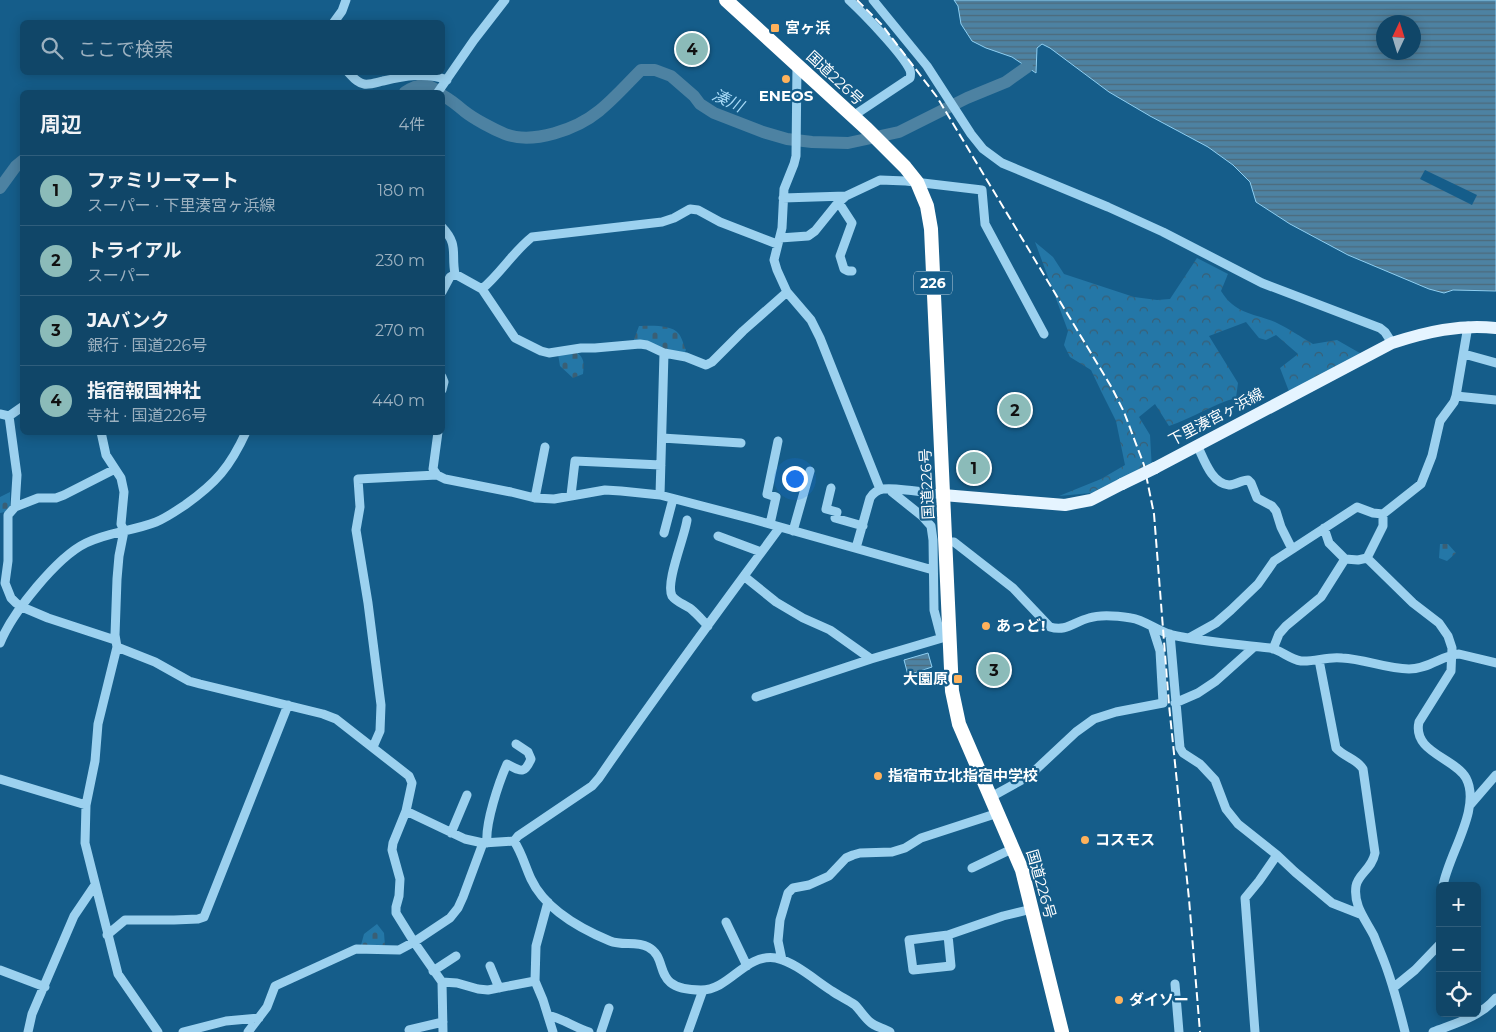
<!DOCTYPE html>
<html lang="ja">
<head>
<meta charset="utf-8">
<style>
	body { margin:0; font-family:Montserrat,"Noto Sans JP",sans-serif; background:#1e5071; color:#f1f3f6 }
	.controls { position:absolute; right:15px; bottom:15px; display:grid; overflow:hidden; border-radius:8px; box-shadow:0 2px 12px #0003 }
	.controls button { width:45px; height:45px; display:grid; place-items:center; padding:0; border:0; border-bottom:1px solid #305e7c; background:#104668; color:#f1f3f6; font:25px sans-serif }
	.compass { position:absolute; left:1376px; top:15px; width:45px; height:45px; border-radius:50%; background:#104668; box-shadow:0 2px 12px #0003; rotate:4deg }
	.you { position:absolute; left:794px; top:478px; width:18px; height:18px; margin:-12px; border:4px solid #fff; border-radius:50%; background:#1a73e8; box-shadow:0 0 0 8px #1a73e833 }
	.badge { display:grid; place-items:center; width:32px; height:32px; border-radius:50%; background:#8bbbb9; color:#111; font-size:16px; font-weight:700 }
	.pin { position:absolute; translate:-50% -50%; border:2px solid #fff; box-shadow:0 1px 5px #0006 }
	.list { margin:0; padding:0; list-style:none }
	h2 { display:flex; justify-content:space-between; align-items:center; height:65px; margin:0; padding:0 20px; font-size:21px }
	h2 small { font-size:16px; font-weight:400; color:#9cb1c0 }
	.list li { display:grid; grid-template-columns:32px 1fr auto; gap:15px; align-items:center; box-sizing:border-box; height:70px; padding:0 20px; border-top:1px solid #305e7c }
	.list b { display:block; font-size:19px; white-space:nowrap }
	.list p { margin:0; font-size:16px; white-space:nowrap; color:#9cb1c0 }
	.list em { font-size:16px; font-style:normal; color:#9cb1c0 }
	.icon { flex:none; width:28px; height:28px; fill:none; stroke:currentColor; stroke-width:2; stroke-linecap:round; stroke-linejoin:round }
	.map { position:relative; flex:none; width:1496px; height:1032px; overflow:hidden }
	.search { position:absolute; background:#104668; box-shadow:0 2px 12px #0003; left:20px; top:20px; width:425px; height:55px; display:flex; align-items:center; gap:12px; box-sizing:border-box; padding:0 18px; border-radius:8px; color:#9cb1c0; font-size:19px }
	.panel { position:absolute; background:#104668; box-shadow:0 2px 12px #0003; left:20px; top:90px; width:425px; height:345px; border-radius:8px }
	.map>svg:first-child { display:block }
	.forest { fill:url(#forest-crowns) }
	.cemetery { fill:url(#cemetery-stones) }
	.water { fill:url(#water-rules); stroke:#8ecff2; fill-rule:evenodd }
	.pier { fill:#155d8a }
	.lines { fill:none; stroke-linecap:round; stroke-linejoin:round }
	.river { stroke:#4d82a2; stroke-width:12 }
	.minor { stroke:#9cd1ef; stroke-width:9 }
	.major { stroke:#e5f4ff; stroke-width:12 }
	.highway { stroke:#fff; stroke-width:14 }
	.rail { stroke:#fff; stroke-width:2; stroke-dasharray:9 4; stroke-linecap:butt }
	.major-bridge { stroke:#e5f4ff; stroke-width:12 }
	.poi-dot { fill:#ffb25b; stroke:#155d8a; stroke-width:2 }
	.labels { text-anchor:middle; stroke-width:4.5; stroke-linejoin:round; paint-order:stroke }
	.shield { fill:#155d8a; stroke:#b9cedc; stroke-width:1 }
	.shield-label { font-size:14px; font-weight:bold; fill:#fff }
	.poi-label { font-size:15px; font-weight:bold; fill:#fff; stroke:#155d8a; text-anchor:start }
	.street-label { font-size:15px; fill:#fff; stroke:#155d8a }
	.water-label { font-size:16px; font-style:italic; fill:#a8daf7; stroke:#155d8a }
</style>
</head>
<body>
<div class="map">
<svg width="1496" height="1032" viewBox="0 0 1496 1032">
	<defs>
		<pattern id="forest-crowns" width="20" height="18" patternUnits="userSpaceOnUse" patternTransform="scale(1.25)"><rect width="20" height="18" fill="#2477a7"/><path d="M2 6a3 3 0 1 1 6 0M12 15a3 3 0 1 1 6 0" fill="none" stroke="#3a5f75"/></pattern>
		<pattern id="cemetery-stones" width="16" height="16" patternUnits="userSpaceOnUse" patternTransform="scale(1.25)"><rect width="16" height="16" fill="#2477a7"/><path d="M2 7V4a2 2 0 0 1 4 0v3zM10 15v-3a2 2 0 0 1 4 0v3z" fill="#3a5f75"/></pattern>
		<pattern id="water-rules" width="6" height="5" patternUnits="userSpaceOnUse" patternTransform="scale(1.25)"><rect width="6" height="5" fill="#4d82a2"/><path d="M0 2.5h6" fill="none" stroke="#4d6a7b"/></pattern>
	</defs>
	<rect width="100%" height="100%" fill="#155d8a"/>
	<path class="forest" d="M1035,242L1053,257L1064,274L1134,297L1157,300L1170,299L1197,258L1228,274L1221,291C1235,314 1253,313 1275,322C1288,328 1301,337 1313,344L1337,340L1365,356L1290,394L1280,368L1298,354L1276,335L1266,340L1259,338L1246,322L1209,336L1238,383L1236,398C1213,404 1193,418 1169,426L1155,404L1139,417L1150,435L1152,470L1091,493L1059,496L1101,479L1125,465L1116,421L1101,391L1091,370L1070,357L1064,345L1068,331Z"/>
	<path class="cemetery" d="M639,326C650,326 671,324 679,334C682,338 684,346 686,350L684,354L633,342Z
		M575,351C585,358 584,363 583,374L573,378L560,366L558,354Z
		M10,492V511L0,513V497Z
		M1440,544H1448L1456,553L1447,561L1439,558Z
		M377,924L384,933L385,946L361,945L364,934Z"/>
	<path class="water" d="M954,0H1496V291L1453,290L1444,293L1429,289L1348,255L1290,224L1256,202L1250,182L1233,165L1208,147L1150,116L1109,92L1050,48L1042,44L1037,48L1036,73L1012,57L986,48L972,41L961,24L958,6ZM1384,22H1414V52H1384Z
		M928,653L932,667L908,675L904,660Z"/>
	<path class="pier" d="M1425,170L1477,195L1472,205L1420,179Z"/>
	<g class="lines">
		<path class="river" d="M405,92C418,84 427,82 439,92
			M442,95C451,100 457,105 464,111C474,119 493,129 505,134C533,145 577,129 599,111C614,99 627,84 641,70H655L671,76L694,96L700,104L714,113L763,132L787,139L812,142L848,143L899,132L967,98L1006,82L1027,67
			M0,188L16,166L22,161"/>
		<path class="minor" d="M849,0C864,14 902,53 910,70C911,74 911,74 910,78L853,116
			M873,0L927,66L971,134L983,149L1002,163L1108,207L1163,232L1262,283L1380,328L1385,332L1392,343
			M334,22L342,11L346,0
			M797,64L796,156L794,164L784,189L782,228L774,260L777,270L787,292L811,320L820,338L880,489
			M348,72C353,77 357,83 364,84C370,85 378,82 383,81C404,76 427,72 447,80
			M438,92L474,40L505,0
			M783,198L846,196
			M839,203L852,223L840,256L844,269L848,271H852
			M442,227C459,245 451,253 455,274
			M780,238L808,236L815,231L836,205L846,196L880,180L906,181L982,190L985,224L1044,334
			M482,289L515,338L541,351L549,353L581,348H595L640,344L647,345L664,353L686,357L706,365L712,362L743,331L787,292
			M442,292L450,277L455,274L482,289C501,273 513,252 532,237L662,222L674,218L690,209L698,210L720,222L777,244
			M1464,354L1496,363
			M442,377L444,382L442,390
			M1456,396L1496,400
			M0,414L9,416L22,407
			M9,416L17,475L15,507
			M101,432L106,455L121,478L124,492L121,524L124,531L119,556L117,579L115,635L117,647L98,724L95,761L86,805L85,843L118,974L158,1032
			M662,438L741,443
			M1197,445C1204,459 1211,483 1229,485C1235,485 1242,480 1248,480L1251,483L1257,498L1272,506L1276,511L1281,527L1292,549
			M437,475L433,469L438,432
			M831,488L826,509L837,512L835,518L863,526
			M891,489L892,492L922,516L931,526L933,540L934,610L941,637
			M571,495L575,461L661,465
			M660,495L664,353
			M535,498L545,447
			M687,520C685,536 665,583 672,596C676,602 686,605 691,609C697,614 703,621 708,626
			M770,524L776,497L767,494L778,441
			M1324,528L1329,543L1345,559
			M793,531L810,471
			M664,533L673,499
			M718,536L761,552
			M945,542H954L1013,588L1050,627C1066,632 1074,622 1089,618C1101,614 1119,616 1131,618C1145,620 1157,631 1172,635C1204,642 1237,644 1270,648C1281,650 1289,659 1301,661C1315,662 1328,656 1342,658C1365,659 1386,669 1409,669C1429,669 1442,655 1459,654L1496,663
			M856,548L870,498C873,493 877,490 883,489C897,487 928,493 943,495
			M1367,558L1413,603L1439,623L1448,636L1452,648L1451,671L1419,722C1412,752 1455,758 1466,778C1482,808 1448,855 1443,886
			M745,577L776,602L803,618L830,630L871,659
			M1170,634L1180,748L1183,753L1200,764L1215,780L1226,809L1238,824L1277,855L1295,872L1332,903L1360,914
			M1189,638L1216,623L1231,610L1258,584L1274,561L1357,507L1373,513L1383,514L1421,484L1432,456L1440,421L1454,402L1456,396L1468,326
			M115,640L48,618L22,607L16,603L11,598L5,583L8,561V515L15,507L38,498H56L64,495L115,469
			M0,643C12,613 57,557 86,543C108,532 133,531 156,522C166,518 176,511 185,505C216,483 230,467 246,432
			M117,647L155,662L189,681L200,684L323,714L336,719L409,776L412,783L406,811L393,843L392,850L400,879L399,896L396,907V913L414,942L442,982L443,1032
			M1273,649L1279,634L1286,626L1321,597L1345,559L1358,560L1367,558L1383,526V514
			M1319,660L1336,748C1344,757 1357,759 1363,769L1375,853C1372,869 1358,874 1356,886C1353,906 1366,920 1374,936C1377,944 1381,953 1384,961C1393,984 1399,1008 1405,1032
			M756,697L871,659L949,636
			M1175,703L1198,693L1216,681L1254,647
			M373,747L380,731L381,705L368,603L356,530L360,507L358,479L437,475L445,479L511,492L535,498L554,499L605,490L621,491L660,495L752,519L933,570
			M0,779L86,805
			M991,797L1029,776L1076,732L1094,719L1116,712L1163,703L1160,651L1153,629
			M1470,805L1496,775
			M406,811L465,839L483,843L514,841L518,836L592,786L599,778C657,693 719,610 780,527
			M451,833L467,795
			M514,841C522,853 525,866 531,879C545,909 581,929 610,941C622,946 636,941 648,947C671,959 649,990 701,990C730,990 745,953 776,958C795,962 816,981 832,991C839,996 848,1000 855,1005C860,1010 864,1017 870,1022C875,1027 884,1028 890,1032
			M487,843C485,823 499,782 507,764C521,771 524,775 531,759L528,752L516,744
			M972,868L1014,848
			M548,902L536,946L535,981L543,1000L553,1032
			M726,922L747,966
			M107,935L125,920H174L198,919L204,917L288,705
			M948,935L951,966L913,970L909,940L948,935L1003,916L1032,909
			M782,960L778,941L780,920L788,893L793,888L809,885L829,876L846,858L853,855L860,853L892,852L905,848L921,838L998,813
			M490,966L499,988
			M0,970L45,987
			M433,971L456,956
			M442,982L457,983L478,989L488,990L535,981
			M1175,984L1179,1032
			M1393,988L1415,970L1440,944
			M548,1015C563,1019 574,1027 589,1032
			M409,1030L443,1022
			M28,1032L32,1014L74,916L95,885
			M183,1032L226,1021L259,1018
			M248,1032L267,1007L275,986L356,949L399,950L414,942L450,918L458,908L463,897L483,843
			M601,1032L609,1008
			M688,1032L703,990
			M1255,1032L1245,898L1259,881L1277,855
			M1433,1032C1456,1023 1480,1017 1496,998"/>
		<path class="major" d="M1155,468L1392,343C1426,332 1460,324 1496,328
			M943,495L1065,505L1091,500L1122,484"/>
		<path class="highway" d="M726,0L867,129L905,167L917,182L927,206L931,229L952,691L959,724L1022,870L1062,1032"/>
		<path class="rail" d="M857,0L882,25L937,97L1112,388L1124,412L1144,465L1154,514L1169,705L1189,899L1200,1032"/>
		<path class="major-bridge" d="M1122,484L1155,468"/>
	</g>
	<g class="poi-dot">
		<rect x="770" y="23" width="10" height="10" rx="2.5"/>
		<circle cx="786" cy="79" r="5"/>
		<circle cx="986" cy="626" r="5"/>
		<rect x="953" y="674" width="10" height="10" rx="2.5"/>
		<circle cx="878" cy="776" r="5"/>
		<circle cx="1085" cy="840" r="5"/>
		<circle cx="1119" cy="1000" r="5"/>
	</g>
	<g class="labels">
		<rect class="shield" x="914" y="271.5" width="38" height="23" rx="4"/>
		<g class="shield-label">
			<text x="933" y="288">226</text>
		</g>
		<g class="poi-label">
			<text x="785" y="33">宮ヶ浜</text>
			<text x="786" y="101" text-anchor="middle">ENEOS</text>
			<text x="996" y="631">あっど!</text>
			<text x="948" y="684" text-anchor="end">大園原</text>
			<text x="888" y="781">指宿市立北指宿中学校</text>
			<text x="1095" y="845">コスモス</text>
			<text x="1129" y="1005">ダイソー</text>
		</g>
		<g class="street-label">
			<text transform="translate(835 78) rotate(43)" y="5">国道226号</text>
			<text transform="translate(1216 417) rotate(-28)" y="5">下里湊宮ヶ浜線</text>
			<text transform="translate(927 484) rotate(-93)" y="5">国道226号</text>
			<text transform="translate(1041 884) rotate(74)" y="5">国道226号</text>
		</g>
		<g class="water-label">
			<text transform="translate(728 100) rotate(25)" y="6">湊川</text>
		</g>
	</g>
</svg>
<div class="controls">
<button>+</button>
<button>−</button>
<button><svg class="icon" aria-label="locate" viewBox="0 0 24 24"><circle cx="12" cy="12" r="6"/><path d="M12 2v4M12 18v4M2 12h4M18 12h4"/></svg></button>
</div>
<svg class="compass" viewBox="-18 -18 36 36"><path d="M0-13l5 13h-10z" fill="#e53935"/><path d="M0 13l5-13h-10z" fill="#9cb1c0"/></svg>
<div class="you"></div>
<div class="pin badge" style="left:974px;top:468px">1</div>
<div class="pin badge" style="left:1015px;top:410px">2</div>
<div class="pin badge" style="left:994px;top:670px">3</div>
<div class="pin badge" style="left:692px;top:49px">4</div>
<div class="search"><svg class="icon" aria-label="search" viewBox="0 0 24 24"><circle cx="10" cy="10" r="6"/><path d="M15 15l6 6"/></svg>ここで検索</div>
<section class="panel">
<h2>周辺<small>4件</small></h2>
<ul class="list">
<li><span class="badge">1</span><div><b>ファミリーマート</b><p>スーパー · 下里湊宮ヶ浜線</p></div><em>180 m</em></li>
<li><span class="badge">2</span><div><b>トライアル</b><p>スーパー</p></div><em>230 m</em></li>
<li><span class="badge">3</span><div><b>JAバンク</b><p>銀行 · 国道226号</p></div><em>270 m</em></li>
<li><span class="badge">4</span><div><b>指宿報国神社</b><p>寺社 · 国道226号</p></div><em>440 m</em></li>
</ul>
</section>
</div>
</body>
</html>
